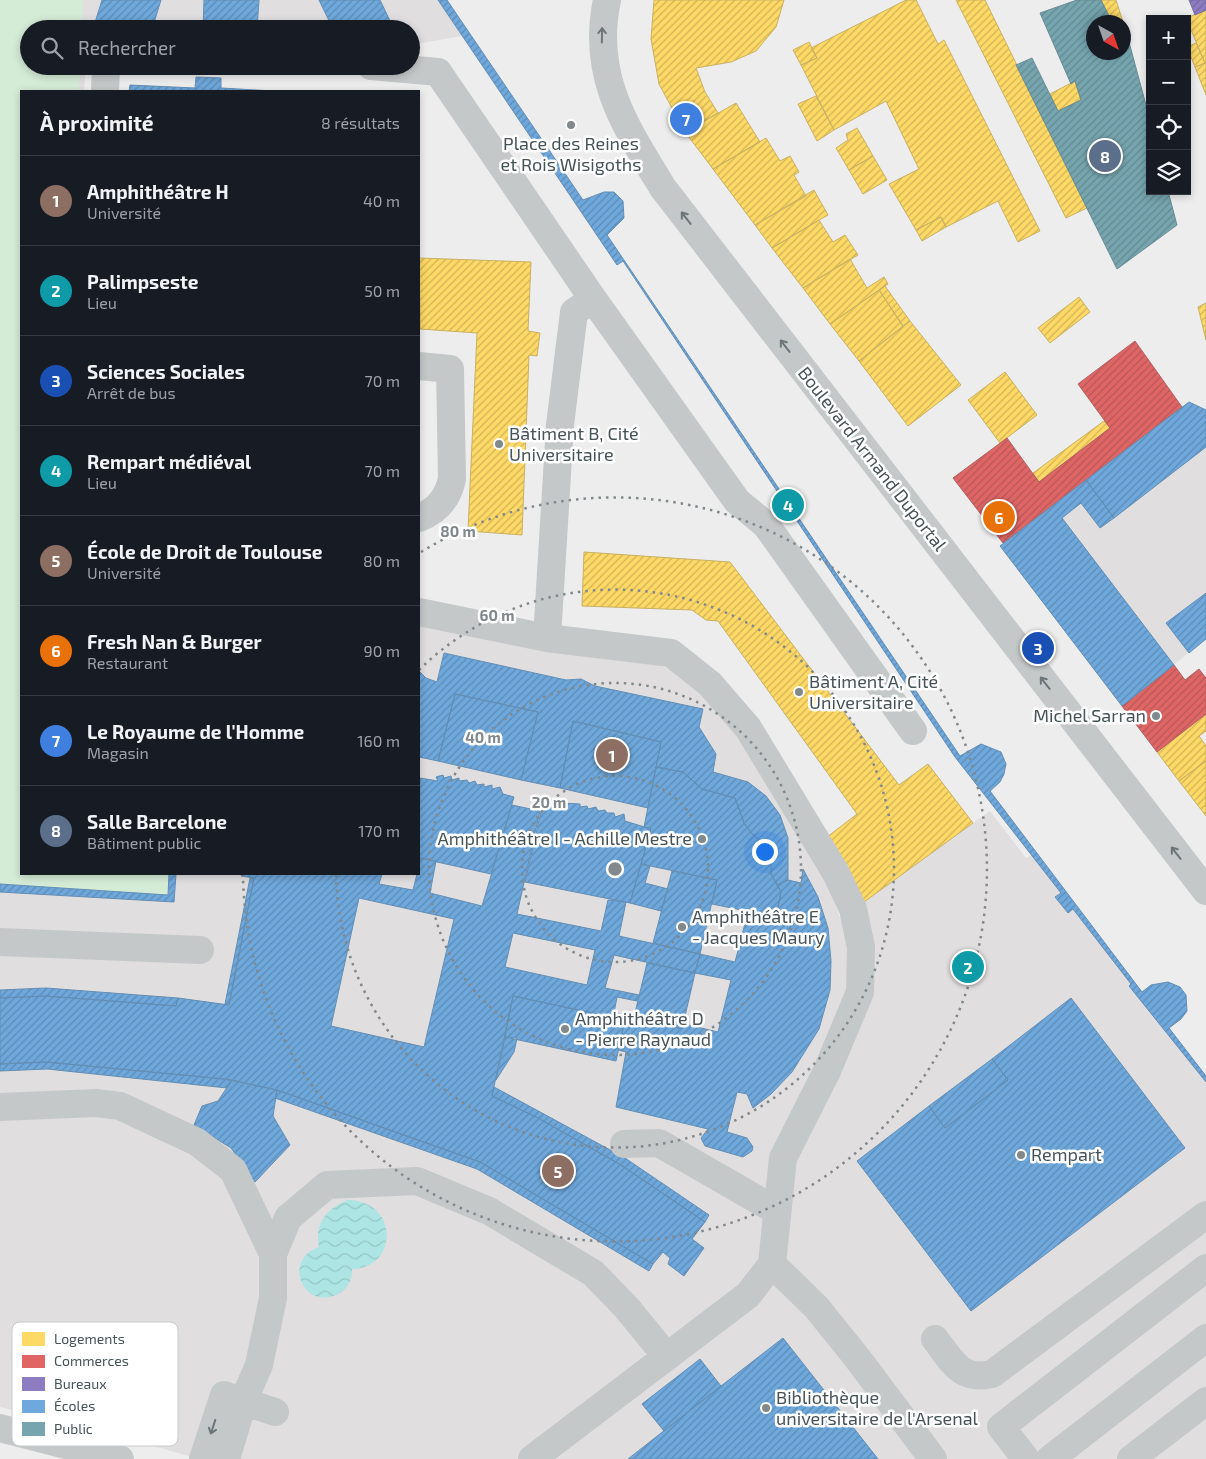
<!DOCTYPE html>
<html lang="fr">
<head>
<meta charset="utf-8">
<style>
	body { margin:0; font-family:"Exo 2",sans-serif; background:#20242c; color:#f1f3f6 }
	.controls { position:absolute; right:15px; top:15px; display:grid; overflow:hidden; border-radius:0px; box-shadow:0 2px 8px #0003 }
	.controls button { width:45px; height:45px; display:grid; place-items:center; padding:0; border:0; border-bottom:1px solid #363941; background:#171b24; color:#f1f3f6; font:25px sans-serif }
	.compass { position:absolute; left:1086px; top:15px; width:45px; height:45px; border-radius:50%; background:#171b24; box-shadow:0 2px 8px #0003; rotate:140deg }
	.you { position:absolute; left:764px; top:851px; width:18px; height:18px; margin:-12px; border:4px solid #fff; border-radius:50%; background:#1a73e8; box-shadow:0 0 0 8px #1a73e833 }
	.badge { display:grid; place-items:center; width:32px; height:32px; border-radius:50%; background:#0f766e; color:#fff; font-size:16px; font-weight:700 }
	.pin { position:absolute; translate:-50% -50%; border:2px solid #fff; box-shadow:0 1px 5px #0006 }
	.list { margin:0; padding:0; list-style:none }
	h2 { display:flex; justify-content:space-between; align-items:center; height:65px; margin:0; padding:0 20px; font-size:21px }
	h2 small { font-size:16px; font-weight:400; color:#9ea1a6 }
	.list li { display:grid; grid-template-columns:32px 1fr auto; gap:15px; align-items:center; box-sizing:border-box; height:90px; padding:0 20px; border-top:1px solid #363941 }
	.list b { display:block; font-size:19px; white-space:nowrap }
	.list p { margin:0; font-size:16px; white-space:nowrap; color:#9ea1a6 }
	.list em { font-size:16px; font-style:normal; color:#9ea1a6 }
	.icon { flex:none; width:28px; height:28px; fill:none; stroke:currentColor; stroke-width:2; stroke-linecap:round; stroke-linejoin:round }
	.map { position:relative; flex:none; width:1206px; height:1459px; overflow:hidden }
	.search { position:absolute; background:#171b24; box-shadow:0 2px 8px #0003; left:20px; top:20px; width:400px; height:55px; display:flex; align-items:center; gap:12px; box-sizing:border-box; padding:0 18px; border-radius:28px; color:#9ea1a6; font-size:19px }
	.panel { position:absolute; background:#171b24; box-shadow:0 2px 8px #0003; left:20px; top:90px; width:400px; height:785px; border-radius:0px }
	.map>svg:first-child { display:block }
	.education { fill:#e0dedf }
	.green { fill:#d4ebd6 }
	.water { fill:url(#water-waves) }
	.homes { fill:url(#homes-hatch); stroke:#c8b162 }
	.shops { fill:url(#shops-hatch); stroke:#b26062 }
	.offices { fill:url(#offices-hatch); stroke:#7870a3 }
	.schools { fill:url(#schools-hatch); stroke:#638eb4; fill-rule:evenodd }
	.public { fill:url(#public-hatch); stroke:#688c95 }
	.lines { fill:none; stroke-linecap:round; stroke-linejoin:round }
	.minor { stroke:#c5c8c8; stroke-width:28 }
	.oneway { stroke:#6c7679 }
	.ring { fill:none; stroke:#81898c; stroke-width:2.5; stroke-dasharray:2.5 5 }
	.poi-dot { fill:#81898c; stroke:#fff; stroke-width:2 }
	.labels { text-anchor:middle; stroke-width:5; stroke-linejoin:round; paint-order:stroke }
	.poi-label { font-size:18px; fill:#465357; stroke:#fff; text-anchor:start }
	.street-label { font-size:18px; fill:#465357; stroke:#fff }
	.key { fill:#fff; stroke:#c8cbcd; stroke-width:1 }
	.key-label { font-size:14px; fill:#465357 }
	.centre { fill:#81898c; stroke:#fff; stroke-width:2.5 }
	.ring-label { font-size:15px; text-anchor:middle; font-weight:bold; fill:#81898c; stroke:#fff; stroke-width:5; stroke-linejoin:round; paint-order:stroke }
</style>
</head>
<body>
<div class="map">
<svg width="1206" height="1459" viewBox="0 0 1206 1459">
	<defs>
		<pattern id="water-waves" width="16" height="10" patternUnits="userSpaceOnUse" patternTransform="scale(1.25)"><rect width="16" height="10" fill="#ace5e3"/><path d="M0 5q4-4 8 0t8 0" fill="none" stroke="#95c6c5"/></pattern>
		<pattern id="homes-hatch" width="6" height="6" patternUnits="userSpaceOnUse" patternTransform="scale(1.25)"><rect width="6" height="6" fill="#ffd966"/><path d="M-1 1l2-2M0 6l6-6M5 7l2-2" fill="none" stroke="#d0b357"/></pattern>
		<pattern id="shops-hatch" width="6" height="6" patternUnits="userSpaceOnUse" patternTransform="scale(1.25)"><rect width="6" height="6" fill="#e06666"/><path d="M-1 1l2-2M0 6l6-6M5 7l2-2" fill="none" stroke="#b75757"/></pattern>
		<pattern id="offices-hatch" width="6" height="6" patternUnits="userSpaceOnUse" patternTransform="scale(1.25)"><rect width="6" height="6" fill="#8e7cc3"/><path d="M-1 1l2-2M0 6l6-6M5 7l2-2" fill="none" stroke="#7668a1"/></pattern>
		<pattern id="schools-hatch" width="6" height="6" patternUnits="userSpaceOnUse" patternTransform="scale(1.25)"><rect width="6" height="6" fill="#6fa8dc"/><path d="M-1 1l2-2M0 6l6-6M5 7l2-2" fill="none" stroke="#5d8bb5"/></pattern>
		<pattern id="public-hatch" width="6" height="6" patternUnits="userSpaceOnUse" patternTransform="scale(1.25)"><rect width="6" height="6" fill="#76a5af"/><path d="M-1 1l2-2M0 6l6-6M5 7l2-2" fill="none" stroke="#638991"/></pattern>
	</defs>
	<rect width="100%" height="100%" fill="#eeeded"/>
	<path class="education" d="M0,0H438L462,36L411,45V29H29V66H86L84,91H21V874H419V612L623,650L703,683L727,705L826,876L840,918L990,811L1026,858L1032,855L1061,893L1056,897L1068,913L1073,909L1131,984L1129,986L1206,1082V1459H199L111,1434L0,1407Z
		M1189,402L1206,410V639L1122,706L1000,546Z"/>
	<path class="green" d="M0,0H83L82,29H29V66H80L79,91H21V874H169L168,895L0,884Z"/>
	<path class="water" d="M348,1200C401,1202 397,1269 352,1269C352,1280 348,1289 338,1294C304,1311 281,1260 319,1247C314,1224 327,1208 348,1200Z"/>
	<path class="homes" d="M654,0H784L776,27L756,51L731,62L696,68L705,92L718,113L685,132L659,84L651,39Z
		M906,0H916L938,44L944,40L1040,231L1018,242L998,201L946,227L941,217L916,230L889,184L919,169L886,101L834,130L801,65L817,58L811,48Z
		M956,0H985L1087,208L1066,218Z
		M1101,0H1116L1123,22H1112Z
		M1206,10V95L1195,67L1205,63L1186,18Z
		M1124,23L1129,42L1124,45Z
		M809,42L817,58L801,65L793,50Z
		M1196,43L1205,63L1195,67L1187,47Z
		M1075,81L1081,100L1058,111L1050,94Z
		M816,96L834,130L817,141L798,104Z
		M736,103L760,142L713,169L685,132Z
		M857,128L873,156L849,170L836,148L848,140L846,134Z
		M766,138L780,161L790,156L799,172L794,175L806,196L755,225L713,169Z
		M873,156L887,180L863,194L849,170Z
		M814,190L828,215L772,248L755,225Z
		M941,217L946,227L922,241L916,230Z
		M819,220L833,242L845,235L858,255L803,288L772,248Z
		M419,258L531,262L528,331L540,333L537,356L529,355L522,535L468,531L477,333L420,329Z
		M850,259L867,288L884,277L888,284L830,324L803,288Z
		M885,286L910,321L903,326L879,290Z
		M879,290L903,326L859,361L830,324Z
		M1079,297L1090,312L1050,343L1038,328Z
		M1206,303V340L1198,307Z
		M910,321L961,385L908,426L859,361Z
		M1005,372L1037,415L1000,443L968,400Z
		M1104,421L1110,428L1039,482L1033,473Z
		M584,552L730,562L899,785L928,764L973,823L864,902L822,841L857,814L718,621L706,620L692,610L582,606Z
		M1206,714V731L1199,736L1206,746V761L1179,781L1157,752Z
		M1206,761V816L1179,781Z"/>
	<path class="shops" d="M1135,341L1182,407L1003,543L953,478L1007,438L1039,482L1110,428L1078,384Z
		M1174,665L1185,680L1199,669L1206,678V714L1157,752L1122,706Z"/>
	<path class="offices" d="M1189,0H1206V10L1195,15Z"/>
	<path class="schools" d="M102,0H161L152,29H93Z
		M204,0H259L257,29H203Z
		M319,0H380L394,29H333Z
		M438,0H447L583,200L604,192H614L623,201L624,218L607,235L960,756L981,744L1001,752L1006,764L1004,774L1000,782L990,791L1142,992L1151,985L1168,982L1180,987L1186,995L1187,1011L1181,1019L1169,1028L1206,1076V1082L1129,986L1131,984L1073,909L1068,913L1055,897L1061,893L955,757L623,261L617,265Z
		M196,77L221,78V88L273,91H129L130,85L195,88Z
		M1189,402L1206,410V447L1114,518L1086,480Z
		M1086,480L1114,518L1100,528L1081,503L1062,518L1174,665L1122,706L1000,546Z
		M1206,593V639L1189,653L1166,623Z
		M444,653L566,680L581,679L595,686L703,709L699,727L716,754L713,772L748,782L766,796L780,815L788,838V880L777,885L771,874L772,850L752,834L744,823L735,798L702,789L683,772L656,767L661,742L573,721L560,788L521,780L538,712L455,694L438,761L419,757V671L426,678L437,682Z
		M455,694L538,712L521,780L438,761Z
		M573,721L661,742L648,808L560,788Z
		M656,767L683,772L702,789L735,798L744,823L752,834L772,850L771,874L781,892L776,917L712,904L717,880L641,864L651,829L644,827Z
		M443,775L444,778L451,776L452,780L459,778V781L467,780L469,783L475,781L477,785L484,784V787L492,785V789L500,787L503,794L514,797L491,874L419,858L420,778L438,781L436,777Z
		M561,799L562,803L580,804V807L587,806L588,809L596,807L598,811L605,810L607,813H614L615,817L624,814L625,821L651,829L630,903L525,882L543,803L554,807V802Z
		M512,805L540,811L517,914L601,931L608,900L626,902L619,936L700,954L695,973L614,955L605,988L639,995L637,1001L617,997L614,1013L626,1015L625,1020L513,996L492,1096L538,1118L621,1165L705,1222L692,1239L704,1248L684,1276L668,1264L670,1258L663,1252L653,1264L480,1162L277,1090L224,1079L46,1062L0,1064V998L46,996L176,1006L178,998L229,1005L254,878L241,876L242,874H382L379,884L413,890L421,858L436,861L430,893L482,906ZM359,898L454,919L424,1047L331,1026ZM513,933L595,950L587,985L505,967Z
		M641,864L650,866L645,883L668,889L661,911L630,903Z
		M803,869L818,897L828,928L831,961L830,990L819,1029L792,1072L771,1094L753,1108L747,1094L737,1092L727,1132L747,1138L753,1147L752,1151L743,1157L705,1146L701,1138L708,1129L616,1107L626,1052L618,1050L626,1015L682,1029L684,1024L718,1032L731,980L695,973L700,954L735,962L748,912L776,917L781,892L777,885L788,880L801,883Z
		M672,871L717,880L700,954L653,943Z
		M169,874H176L174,902L0,892V884L168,895Z
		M250,878H254L229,1005L225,1004Z
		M647,963L695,973L682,1029L634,1017Z
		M46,988L178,998L176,1006L46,996L0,998V990Z
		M513,996L625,1020L616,1061L505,1037Z
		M1071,998L1185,1148L971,1311L857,1161L929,1106L945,1128L965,1113L1008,1080L992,1059Z
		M505,1037L517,1038L514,1052L496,1080Z
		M992,1059L1008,1080L945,1128L929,1106Z
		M46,1062L224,1079L232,1080L227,1088L47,1069L0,1071V1064Z
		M232,1080L277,1090L273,1116L290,1145L255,1182L231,1148L194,1125L202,1106L218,1101Z
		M494,1087L625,1158L709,1215L705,1222L621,1165L538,1118L492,1096Z
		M277,1090L480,1162L653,1264L649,1271L477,1169L275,1098Z
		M783,1338L878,1459H628L721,1386Z
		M700,1359L721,1386L664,1431L642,1404Z"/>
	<path class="public" d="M1077,0H1101L1112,22H1094V52H1124V45L1129,42L1150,120V191H1168L1177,225L1117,269L1016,65L1032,58L1058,111L1081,100L1075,81L1071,84L1040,13Z"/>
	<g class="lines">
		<path class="minor" d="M607,0C591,76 625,126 663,188L1206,891
			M371,66L438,72L593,299L737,501L766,525L913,731
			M105,91L106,66
			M419,366L450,369L452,479C448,498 437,511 419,518
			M419,612L547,638L671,653L710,684L748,728L836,873L853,909L861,947L860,992L827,1071L783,1158L772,1264L748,1295L532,1459
			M547,638L560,425L574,312L593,299
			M0,942L200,950
			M0,1107L96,1103L120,1106L197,1142L233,1170L273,1254V1298L259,1365L243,1402L226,1459
			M624,1144L659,1143L777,1211
			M273,1254L288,1218L327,1185L417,1181L489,1211L593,1273L626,1307L667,1357
			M772,1264L817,1308L858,1359L933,1459
			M935,1339C952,1361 960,1381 992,1374L1206,1215
			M0,1428L120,1459
			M203,1459L224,1395L275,1412
			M1026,1459L1001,1427L1206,1268
			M1050,1459L1206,1338
			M1131,1459L1206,1401"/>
	</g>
	<defs><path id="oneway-shaft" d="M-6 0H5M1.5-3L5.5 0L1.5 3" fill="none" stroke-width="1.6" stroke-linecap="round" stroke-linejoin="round" transform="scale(1.25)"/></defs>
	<g class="oneway">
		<use href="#oneway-shaft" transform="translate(602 35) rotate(-89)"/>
		<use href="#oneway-shaft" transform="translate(686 218) rotate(-128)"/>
		<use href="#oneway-shaft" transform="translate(785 346) rotate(-128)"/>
		<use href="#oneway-shaft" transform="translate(1045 683) rotate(-128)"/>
		<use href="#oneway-shaft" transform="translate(1176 853) rotate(-128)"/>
		<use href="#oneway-shaft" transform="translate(213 1427) rotate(108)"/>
	</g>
	<g class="ring">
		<circle cx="615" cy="869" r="93"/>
		<circle cx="615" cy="869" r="186"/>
		<path d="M419 670A279 279 0 1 1 336 874"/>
		<path d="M421 552A372 372 0 1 1 243 875"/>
	</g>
	<g class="poi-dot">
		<circle cx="571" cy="125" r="5"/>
		<circle cx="499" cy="444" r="5"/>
		<circle cx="799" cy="692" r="5"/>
		<circle cx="1156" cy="716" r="5"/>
		<circle cx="702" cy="839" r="5"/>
		<circle cx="682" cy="927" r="5"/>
		<circle cx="565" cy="1029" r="5"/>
		<circle cx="1021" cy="1155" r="5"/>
		<circle cx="766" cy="1408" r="5"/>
	</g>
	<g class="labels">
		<g class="poi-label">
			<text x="571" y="150" text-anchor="middle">Place des Reines<tspan x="571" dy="21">et Rois Wisigoths</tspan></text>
			<text x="509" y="440">Bâtiment B, Cité<tspan x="509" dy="21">Universitaire</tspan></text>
			<text x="809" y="688">Bâtiment A, Cité<tspan x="809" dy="21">Universitaire</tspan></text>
			<text x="1146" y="722" text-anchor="end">Michel Sarran</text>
			<text x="692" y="845" text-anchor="end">Amphithéâtre I - Achille Mestre</text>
			<text x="692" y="923">Amphithéâtre E<tspan x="692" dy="21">- Jacques Maury</tspan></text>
			<text x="575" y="1025">Amphithéâtre D<tspan x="575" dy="21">- Pierre Raynaud</tspan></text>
			<text x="1031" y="1161">Rempart</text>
			<text x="776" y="1404">Bibliothèque<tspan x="776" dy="21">universitaire de l'Arsenal</tspan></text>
		</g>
		<g class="street-label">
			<text transform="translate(872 459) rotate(52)" y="6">Boulevard Armand Duportal</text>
		</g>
	</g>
	<rect x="12" y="1322" width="166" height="124" rx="8" class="key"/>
	<rect x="22" y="1332" width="23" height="14" fill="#ffd966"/>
	<rect x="22" y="1355" width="23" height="13" fill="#e06666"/>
	<rect x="22" y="1377" width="23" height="14" fill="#8e7cc3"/>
	<rect x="22" y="1400" width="23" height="13" fill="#6fa8dc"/>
	<rect x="22" y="1422" width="23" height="14" fill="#76a5af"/>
	<g class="key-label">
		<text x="54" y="1344">Logements</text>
		<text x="54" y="1366">Commerces</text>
		<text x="54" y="1389">Bureaux</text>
		<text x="54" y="1411">Écoles</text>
		<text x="54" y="1434">Public</text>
	</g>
	<circle cx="615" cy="869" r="8" class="centre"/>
	<g class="ring-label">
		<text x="458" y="537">80 m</text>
		<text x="497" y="621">60 m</text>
		<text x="483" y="743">40 m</text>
		<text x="549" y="808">20 m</text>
	</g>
</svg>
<div class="controls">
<button>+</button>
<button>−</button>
<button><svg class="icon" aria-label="locate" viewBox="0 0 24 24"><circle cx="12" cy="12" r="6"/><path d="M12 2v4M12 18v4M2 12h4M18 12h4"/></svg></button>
<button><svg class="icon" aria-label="layers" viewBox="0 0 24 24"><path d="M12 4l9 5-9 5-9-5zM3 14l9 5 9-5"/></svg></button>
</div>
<svg class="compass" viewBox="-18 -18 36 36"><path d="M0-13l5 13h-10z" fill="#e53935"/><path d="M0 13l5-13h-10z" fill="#9ea1a6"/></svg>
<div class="you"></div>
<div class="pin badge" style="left:612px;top:755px;background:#8d6e63">1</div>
<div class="pin badge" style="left:968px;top:967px;background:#0f9aa8">2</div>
<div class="pin badge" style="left:1038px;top:648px;background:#1a4fb4">3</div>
<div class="pin badge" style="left:788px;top:505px;background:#0f9aa8">4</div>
<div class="pin badge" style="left:558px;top:1171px;background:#8d6e63">5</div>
<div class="pin badge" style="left:999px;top:517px;background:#e8710a">6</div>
<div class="pin badge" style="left:686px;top:119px;background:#3f7fe0">7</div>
<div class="pin badge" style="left:1105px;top:156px;background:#5c6f8a">8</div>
<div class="search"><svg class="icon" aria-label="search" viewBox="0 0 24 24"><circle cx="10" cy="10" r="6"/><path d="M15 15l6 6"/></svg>Rechercher</div>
<section class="panel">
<h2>À proximité<small>8 résultats</small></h2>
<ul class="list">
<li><span class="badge" style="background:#8d6e63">1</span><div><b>Amphithéâtre H</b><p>Université</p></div><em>40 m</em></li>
<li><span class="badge" style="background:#0f9aa8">2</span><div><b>Palimpseste</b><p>Lieu</p></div><em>50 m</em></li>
<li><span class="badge" style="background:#1a4fb4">3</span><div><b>Sciences Sociales</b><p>Arrêt de bus</p></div><em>70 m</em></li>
<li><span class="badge" style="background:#0f9aa8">4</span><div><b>Rempart médiéval</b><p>Lieu</p></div><em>70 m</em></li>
<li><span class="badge" style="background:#8d6e63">5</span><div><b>École de Droit de Toulouse</b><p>Université</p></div><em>80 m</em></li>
<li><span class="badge" style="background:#e8710a">6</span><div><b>Fresh Nan &amp; Burger</b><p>Restaurant</p></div><em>90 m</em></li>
<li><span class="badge" style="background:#3f7fe0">7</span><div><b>Le Royaume de l'Homme</b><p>Magasin</p></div><em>160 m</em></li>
<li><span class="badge" style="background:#5c6f8a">8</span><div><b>Salle Barcelone</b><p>Bâtiment public</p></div><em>170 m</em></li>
</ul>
</section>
</div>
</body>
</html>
